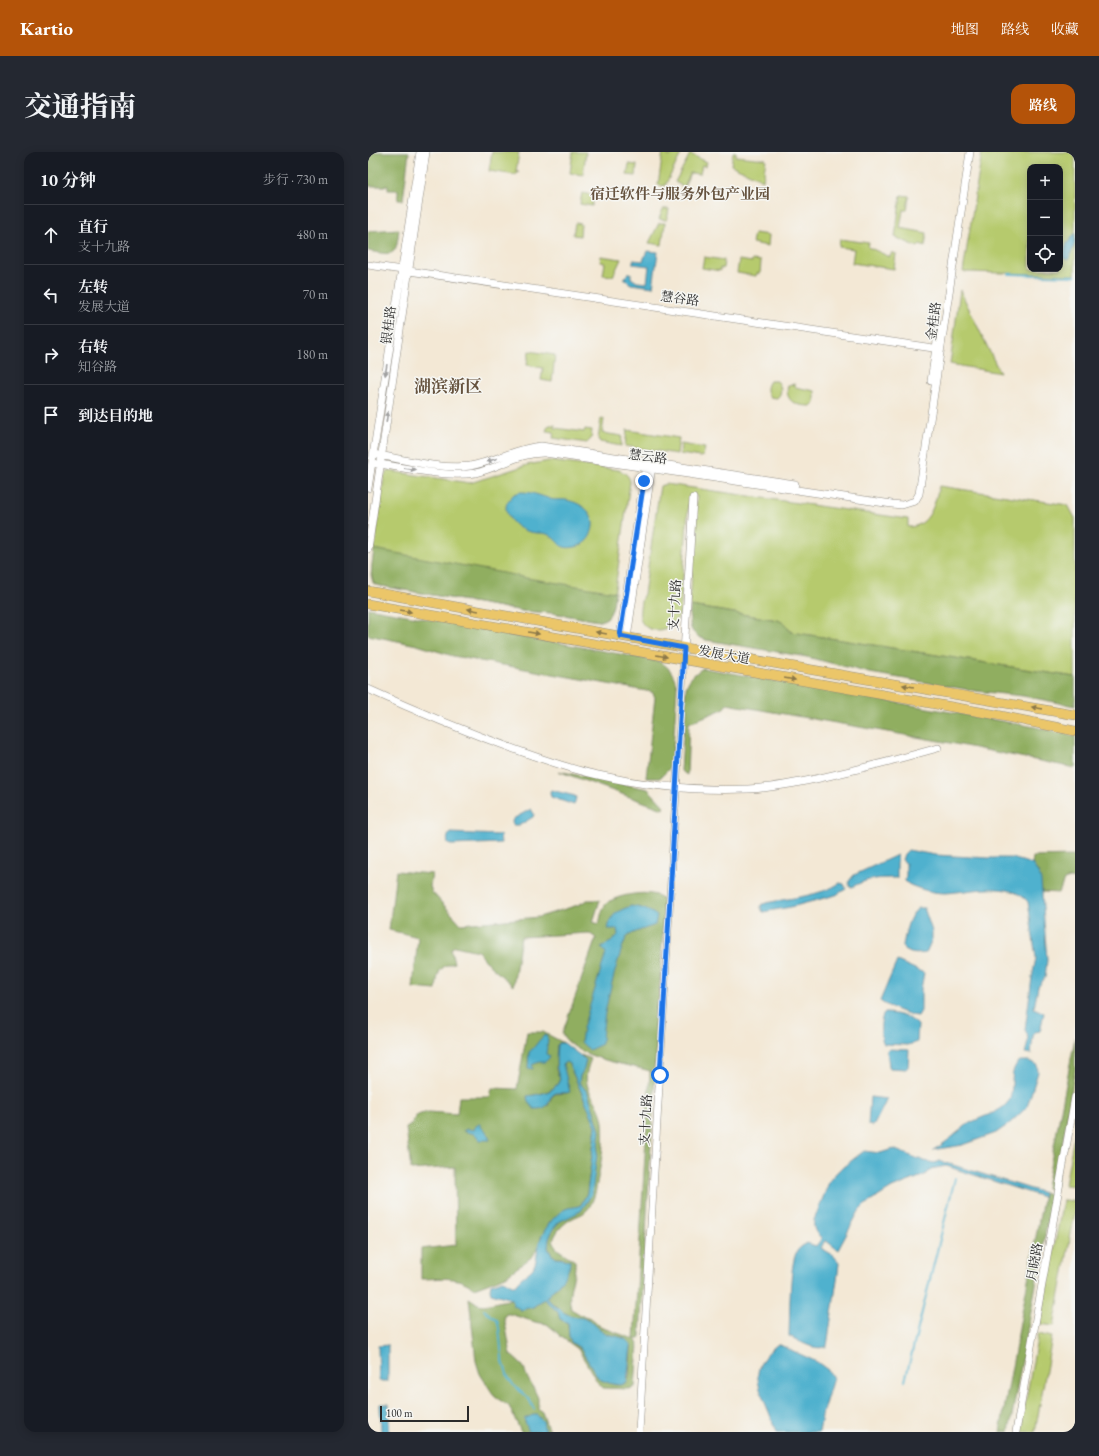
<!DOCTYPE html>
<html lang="zh">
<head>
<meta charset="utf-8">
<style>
	body { margin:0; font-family:"EB Garamond","Noto Serif SC",serif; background:#242831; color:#f1f3f6 }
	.controls { position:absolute; right:12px; top:12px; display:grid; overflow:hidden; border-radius:8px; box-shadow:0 2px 10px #0003 }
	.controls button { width:36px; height:36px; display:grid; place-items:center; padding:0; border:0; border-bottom:1px solid #363941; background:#171b24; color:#f1f3f6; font:20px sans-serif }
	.scale { position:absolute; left:12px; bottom:10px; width:89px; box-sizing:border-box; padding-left:4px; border:2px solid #2b2b2b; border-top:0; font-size:11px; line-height:14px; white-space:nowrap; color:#2b2b2b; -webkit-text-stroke:3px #f6f6f2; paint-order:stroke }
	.stop { position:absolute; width:12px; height:12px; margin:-9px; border:3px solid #1a73e8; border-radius:50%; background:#fff }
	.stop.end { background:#1a73e8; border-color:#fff; box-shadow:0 1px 4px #0008 }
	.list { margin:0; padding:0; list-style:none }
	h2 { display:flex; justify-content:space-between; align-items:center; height:52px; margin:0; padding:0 16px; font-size:17px }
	h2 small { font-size:13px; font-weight:400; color:#9ea1a6 }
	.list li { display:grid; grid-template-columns:26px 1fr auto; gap:12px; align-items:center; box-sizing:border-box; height:60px; padding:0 16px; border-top:1px solid #363941 }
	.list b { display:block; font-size:15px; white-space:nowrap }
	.list p { margin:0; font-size:13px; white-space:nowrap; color:#9ea1a6 }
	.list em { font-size:13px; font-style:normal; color:#9ea1a6 }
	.icon { flex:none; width:22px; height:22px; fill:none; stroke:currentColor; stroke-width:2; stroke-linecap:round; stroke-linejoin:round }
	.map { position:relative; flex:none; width:707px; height:1280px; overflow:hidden; border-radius:12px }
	header { display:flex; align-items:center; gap:24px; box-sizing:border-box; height:56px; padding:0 20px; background:#b45309; color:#fff }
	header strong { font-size:19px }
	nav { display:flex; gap:22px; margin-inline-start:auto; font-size:14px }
	.intro { display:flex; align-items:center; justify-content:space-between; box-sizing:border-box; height:96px; padding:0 24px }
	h1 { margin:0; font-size:28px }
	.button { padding:10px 18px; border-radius:12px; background:#b45309; color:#fff; font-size:14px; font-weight:700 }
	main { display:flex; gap:24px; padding:0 24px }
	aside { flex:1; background:#171b24; border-radius:12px; box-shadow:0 2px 10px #0003 }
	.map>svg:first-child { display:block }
	.green { fill:#b6ca6d; stroke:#707a4c; fill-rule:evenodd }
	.forest { fill:#90ae60; stroke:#5e6c46 }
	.water { fill:#4fb1ce; stroke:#3d6e7c }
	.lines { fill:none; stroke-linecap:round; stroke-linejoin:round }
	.stream { stroke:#4fb1ce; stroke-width:2 }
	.minor-casing { stroke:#8f8a80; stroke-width:8 }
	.major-casing { stroke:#8f8a80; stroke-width:10 }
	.minor { stroke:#fff; stroke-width:7 }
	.major { stroke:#ebc669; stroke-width:9 }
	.oneway { fill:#a0a0a0 }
	.oneway2 { fill:#8b784a }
	.route { stroke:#1a73e8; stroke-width:5 }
	.labels { text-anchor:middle; stroke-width:3; stroke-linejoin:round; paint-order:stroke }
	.street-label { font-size:13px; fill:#2b2b2b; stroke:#f6f6f2 }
	.quarter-label { font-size:15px; font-weight:bold; fill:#66533f; stroke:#f6f6f2 }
	.district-label { font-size:17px; font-weight:bold; fill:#66533f; stroke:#f6f6f2 }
</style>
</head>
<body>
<header>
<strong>Kartio</strong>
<nav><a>地图</a><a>路线</a><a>收藏</a></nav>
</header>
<div class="intro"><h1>交通指南</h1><a class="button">路线</a></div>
<main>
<aside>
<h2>10 分钟<small>步行 · 730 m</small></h2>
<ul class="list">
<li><svg class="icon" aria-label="ahead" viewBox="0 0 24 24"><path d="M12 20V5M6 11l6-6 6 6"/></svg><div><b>直行</b><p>支十九路</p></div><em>480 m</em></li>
<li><svg class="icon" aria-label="left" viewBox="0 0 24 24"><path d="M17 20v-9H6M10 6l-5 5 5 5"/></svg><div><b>左转</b><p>发展大道</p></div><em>70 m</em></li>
<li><svg class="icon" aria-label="right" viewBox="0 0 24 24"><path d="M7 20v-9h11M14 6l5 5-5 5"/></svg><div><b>右转</b><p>知谷路</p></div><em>180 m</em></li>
<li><svg class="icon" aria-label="arrive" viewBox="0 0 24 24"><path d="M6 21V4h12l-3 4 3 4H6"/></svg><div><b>到达目的地</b></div></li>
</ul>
</aside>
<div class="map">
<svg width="707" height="1280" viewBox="0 0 707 1280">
	<rect width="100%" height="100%" fill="#f6f6f2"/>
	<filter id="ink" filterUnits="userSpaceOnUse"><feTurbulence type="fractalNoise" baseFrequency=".025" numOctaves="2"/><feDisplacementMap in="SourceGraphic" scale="8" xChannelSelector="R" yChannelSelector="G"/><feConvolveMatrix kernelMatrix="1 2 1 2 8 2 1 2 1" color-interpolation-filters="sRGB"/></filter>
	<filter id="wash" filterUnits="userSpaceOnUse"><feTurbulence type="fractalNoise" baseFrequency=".012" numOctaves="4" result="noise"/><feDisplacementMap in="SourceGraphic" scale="16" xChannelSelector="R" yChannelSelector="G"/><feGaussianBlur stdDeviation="0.9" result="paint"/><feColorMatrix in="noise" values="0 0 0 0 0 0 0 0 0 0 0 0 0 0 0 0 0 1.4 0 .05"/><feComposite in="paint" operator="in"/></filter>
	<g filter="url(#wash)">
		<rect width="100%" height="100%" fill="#f3e8d5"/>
		<path class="green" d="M124,0H151L148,20H151L148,23L121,19Z
			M205,0H218L215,23L202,21Z
			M295,0L301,1L300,4H303L304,1L314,0L297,34L290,33Z
			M365,0H368V4L398,7L395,28L363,13Z
			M614,0H707V123L595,120ZM662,15H692V117H662Z
			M322,2L339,10L338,14L334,13L332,22L322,21L316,35L307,30Z
			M261,12L269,13L268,24L259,23Z
			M214,41L226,43L224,54L212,52Z
			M533,43L541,44L539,58H535L532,76L559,81L557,94L552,92L550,95L527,85Z
			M295,57H301L299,68L291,67Z
			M207,71L213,72L212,84L205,83Z
			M291,71H297L294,93L281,91Z
			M386,81L401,83L400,94L384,91Z
			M472,87L501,91L500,95L522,105L524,100L528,102L526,117L484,111L486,97L471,95Z
			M233,104L253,107L245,124L235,123L237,111L232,110Z
			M336,105L356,108L355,117L352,116V119L334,116Z
			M371,108L384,110V108L393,109L392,122L389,121L388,124L369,121Z
			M592,138L632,221L582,212Z
			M161,199L187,203L184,230L173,228L175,216L159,213Z
			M402,229H409C414,234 414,242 409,246L402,245C398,240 398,234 402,229Z
			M427,232V235L447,239V250L443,254C429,254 416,250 420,233Z
			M233,267H236L234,281L254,284L253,294L232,290L230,287Z
			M182,273H187V276L216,280L217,277L224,278L223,287L219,291L185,286L186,280L178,279L180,274Z
			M259,278L311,286L309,302L257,294Z
			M313,292L337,296L335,304L332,305L312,302Z
			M181,309L251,318C257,321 261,323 262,330L245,452C243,461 241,468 231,469L185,461L155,459L8,433L5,431L3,423L16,325L18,321L21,319L102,331L159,313Z
			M298,332L540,367V375C562,375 567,351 571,334L700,353L707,366V525L423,480L420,476L410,468L322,454L329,344H321L313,452C313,457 312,462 309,467C298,484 268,482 272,457C273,451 273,446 276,442L292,334Z
			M707,979V1034L697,1033Z
			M695,1048L707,1049V1060L686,1174L672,1172Z
			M670,1182L684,1185L667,1280H652Z"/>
		<path class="forest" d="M0,0H41L35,48H30V38H20V34H0Z
			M31,77C28,106 26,103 0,99V79Z
			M6,397L146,423L158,426L247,440C245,452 245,467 231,469L185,461L155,459L8,433C0,426 5,408 6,397Z
			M322,454L410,468L416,471L423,480L707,525V554L655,544L608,539L502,521L439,505L338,488C319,481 322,473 322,454Z
			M0,456L290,509C302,515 305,521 309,534L304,614L292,626H278L287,545L284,540L85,504L49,493L0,483Z
			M335,516L667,575L707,584V616L577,590L359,552L355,557L321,571L319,623L313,619L318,536C321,526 326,522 335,516Z
			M190,619L280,637L296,654L295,657Z
			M707,704V727L702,726L696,728L691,741L674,740L671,722L664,712L665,705Z
			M28,719L64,722L62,734L64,740L93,772L171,765L210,753L219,748H232L225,770L231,772C233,765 233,758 238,752C247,743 279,738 290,744C295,746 295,750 296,755L288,906L286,917L282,919L287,922L272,1184L271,1187H267L270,1192L267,1235L261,1237L235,1236L230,1231L210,1197L192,1184L185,1177L179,1172L167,1170L142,1162H138L136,1165L143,1203L155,1214L160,1227L165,1235L170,1246V1257L174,1260L181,1280H153L141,1254L127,1245L112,1222L108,1209L101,1146L110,1152L116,1153L144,1147L165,1155L176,1147L190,1160L192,1167L200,1171L201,1184L203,1190L212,1196L231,1227L248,1233L258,1231L261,1224L263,1194L256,1186L239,1182L230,1177L222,1168L201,1164L195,1160L178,1146L192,1131L197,1106H188L183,1102L180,1096L181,1087L185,1077L191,1070L220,1050L232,979L220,941L211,930L212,924L216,917L218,908L213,903L223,907C209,939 231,943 235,970C237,990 233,1012 229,1031C228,1040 225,1050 220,1057C217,1061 212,1063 207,1065C197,1070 188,1078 185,1089L189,1097L207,1109C208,1127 198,1137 203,1157L213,1163L223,1166L235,1176L266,1187L282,919C257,912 207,906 194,882L228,786L221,781L153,785L145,834L121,813L110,799L87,794L83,797L86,811C69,815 70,822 68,838L45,836L50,785L21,778Z
			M159,880H175L196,891H191L189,893L188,918L192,927C187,940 173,942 160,944L180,954L183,946L187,942L199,941L195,912L198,909L201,912L228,974L219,1041L213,1053L206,1056L200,1057L182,1070L165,1104L138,1124L106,1136C89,1123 74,1127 53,1127V1097L88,1093L87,1015L43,1018L38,976L43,973L49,963L60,960L89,962L91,945H122L124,936L149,937Z
			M707,886V919L687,1036L685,1037L678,1036V1035Z
			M676,1041L683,1043L684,1045L641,1280H632Z"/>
		<path class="water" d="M707,81C707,91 705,99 700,108L695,106L698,93Z
			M279,99L290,100L285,135L263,132L256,127L260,121H263V126L269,130L279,131L281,114L265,112V108L275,109Z
			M153,340C164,340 170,343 180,346C185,349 192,347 198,348C215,351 231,363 223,382C221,388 214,394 207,395C190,398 193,390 181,383C178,381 173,381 169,381C157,380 145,375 140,363C135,354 140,348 146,342Z
			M183,638L207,644L208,646L206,653L183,645L182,640Z
			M163,657L166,662L165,665L152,673H145L144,670L145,667Z
			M82,681L132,683L133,691L83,693L80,692C79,687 79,685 82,681Z
			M540,698L567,703L622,706H644L664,712L671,722L673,729L679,808L677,826L670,835L666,856L676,861L672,879L667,880L665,884L663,902L657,901C659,894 662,885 657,878L664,826L668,806L660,750C643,728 601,740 577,741C569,741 558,739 550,736C545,734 540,733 537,729L538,724V711L534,708L536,702Z
			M529,703V726C511,726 500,726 484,735L481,734V729L486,723Z
			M472,731L476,732L478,737L468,743L423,755L395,760L393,756V753L398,751C421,746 453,744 472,731Z
			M263,754C273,755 281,758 289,764L287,773C280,776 264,780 259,785C253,792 237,856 236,868C235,876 234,884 234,892L221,898L213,890L215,876L238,801L233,795L243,790L250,783L249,777H240C243,762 249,759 263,754Z
			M551,756H556L564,779V787L558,801C550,802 542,803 536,797L535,793C538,781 539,764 551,756Z
			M529,809L556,821L553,837V859L550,864C542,864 518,854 512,849Z
			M517,861C528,861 543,865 550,873L549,890L540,893L516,892C512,886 511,865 517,861Z
			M178,883L180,888L178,902L182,904L181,906L177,910H171L164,913L165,917L160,916L161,900C168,895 170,887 178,883Z
			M191,891H196L218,908L216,917L212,924L211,930L220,941L232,979L224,1042L213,1059L191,1070L185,1077L181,1087L180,1096L183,1102L188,1106L202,1108C203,1123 187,1135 178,1146C184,1151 189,1156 195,1160C203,1165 211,1165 219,1167C225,1169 231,1179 239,1182C248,1185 259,1184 263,1194L259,1230L253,1233L244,1232L238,1230L231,1227L212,1196L203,1190L201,1184L200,1171L192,1167L190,1160L176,1147L165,1155L153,1158L145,1153L144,1147L123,1141L122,1137L123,1132L135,1128L144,1133H147C153,1124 159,1123 165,1116C169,1109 169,1102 170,1094C173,1081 187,1060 200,1056C205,1055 208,1055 213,1053L219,1041L228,974L201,912L198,910L195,912L202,940C197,942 193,940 188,941C177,946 185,958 166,957L160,950L159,944C172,942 187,941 192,927C187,916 188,905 189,893Z
			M521,897L541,898L540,915L538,917L522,916L521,914L519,899Z
			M652,909H661L669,913L670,920L659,955L641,972L628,981L614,986L594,993L565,998C574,993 582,987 590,980C594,977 598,973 602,971C614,964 632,961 640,950C648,938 639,918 652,909Z
			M502,945L519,947L507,971L505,974L500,973Z
			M111,972H113V975L118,979L122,988H112L107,982L95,979L99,977L106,978L107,975Z
			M525,997L556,1009L567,1011L572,1009L676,1041L675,1045L578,1014L563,1017L557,1023L524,1036L497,1053L491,1059L470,1098L457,1088L453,1096L465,1103L471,1110L470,1121L459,1194C447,1200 432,1189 421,1184C422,1164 421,1114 429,1099C432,1095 436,1093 439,1091L448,1094L454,1086C447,1081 445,1077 446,1068L462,1028L470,1019L496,999L512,1001Z
			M410,1192L449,1210L460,1218L465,1226L455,1259L451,1280H408C405,1271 402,1262 398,1253C387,1227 384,1212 410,1192Z
			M20,1193V1229H11L10,1194Z
			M12,1252H21V1280H13Z
			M165,1263H169L175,1269L177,1280H161L156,1267Z"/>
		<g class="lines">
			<path class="stream" d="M641,122L707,124
				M116,1158L129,1168L131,1176L134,1206L140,1225L146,1234L161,1247L166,1257
				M537,1229L587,1026"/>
		</g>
	</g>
	<g filter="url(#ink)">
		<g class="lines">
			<g class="minor-casing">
				<path id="minor" d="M0,113L572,197
					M563,229L571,176
					M5,302C34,307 73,318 102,314C126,310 148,296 173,294L427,332
					M4,311C35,315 77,326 107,321C131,316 152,300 177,301L524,352L534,353L547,349L551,342L602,0
					M0,336L52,0
					M0,397L58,0
					M252,484L278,312
					M259,486L284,314
					M0,537C52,561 106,583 160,602C183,610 206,618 230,623C277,634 331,639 380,637C404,636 429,631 452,626C492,617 531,607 570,596
					M271,1280L325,346
					M648,1280L707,945"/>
			</g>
			<g class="major-casing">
				<path id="major" d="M0,439L346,501L707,563
					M0,452L624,562L707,579"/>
			</g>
			<use href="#minor" class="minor"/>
			<use href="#major" class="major"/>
		</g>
		<defs><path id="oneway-solid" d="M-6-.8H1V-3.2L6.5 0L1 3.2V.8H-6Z"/></defs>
		<g class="oneway">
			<use href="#oneway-solid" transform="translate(18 218) rotate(99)"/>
			<use href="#oneway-solid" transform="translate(19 265) rotate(-82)"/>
			<use href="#oneway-solid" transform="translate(124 308) rotate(162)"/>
			<use href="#oneway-solid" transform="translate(42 317) rotate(8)"/>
		</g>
		<g class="oneway2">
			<use href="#oneway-solid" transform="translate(105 458) rotate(-170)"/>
			<use href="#oneway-solid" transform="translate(38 459) rotate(10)"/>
			<use href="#oneway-solid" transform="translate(166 481) rotate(10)"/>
			<use href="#oneway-solid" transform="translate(233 481) rotate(-170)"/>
			<use href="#oneway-solid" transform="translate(294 504) rotate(10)"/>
			<use href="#oneway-solid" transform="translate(422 527) rotate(10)"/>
			<use href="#oneway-solid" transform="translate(540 534) rotate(-170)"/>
			<use href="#oneway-solid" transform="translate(669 556) rotate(-170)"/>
		</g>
	</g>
	<g class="lines" filter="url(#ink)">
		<path class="route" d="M276,329L252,484L316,496L292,923"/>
	</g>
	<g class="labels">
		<g class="street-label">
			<text transform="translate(312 146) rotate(8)" y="5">慧谷路</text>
			<text transform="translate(565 169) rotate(-82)" y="5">金桂路</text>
			<text transform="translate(20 173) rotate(-82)" y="5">银桂路</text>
			<text transform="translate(280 304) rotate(8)" y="5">慧云路</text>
			<text transform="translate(306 453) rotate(-87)" y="5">支十九路</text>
			<text transform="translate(356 502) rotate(10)" y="5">发展大道</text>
			<text transform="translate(277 968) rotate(-87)" y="5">支十九路</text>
			<text transform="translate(666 1110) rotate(-80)" y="5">月晓路</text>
		</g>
		<g class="quarter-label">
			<text x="312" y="47">宿迁软件与服务外包产业园</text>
		</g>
		<g class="district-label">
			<text x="80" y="240">湖滨新区</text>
		</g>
	</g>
</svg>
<div class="controls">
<button>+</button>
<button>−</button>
<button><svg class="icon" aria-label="locate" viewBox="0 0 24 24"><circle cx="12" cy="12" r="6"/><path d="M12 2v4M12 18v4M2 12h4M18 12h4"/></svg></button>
</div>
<div class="scale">100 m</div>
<div class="stop" style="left:292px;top:923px"></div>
<div class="stop end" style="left:276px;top:329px"></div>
</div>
</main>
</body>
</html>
